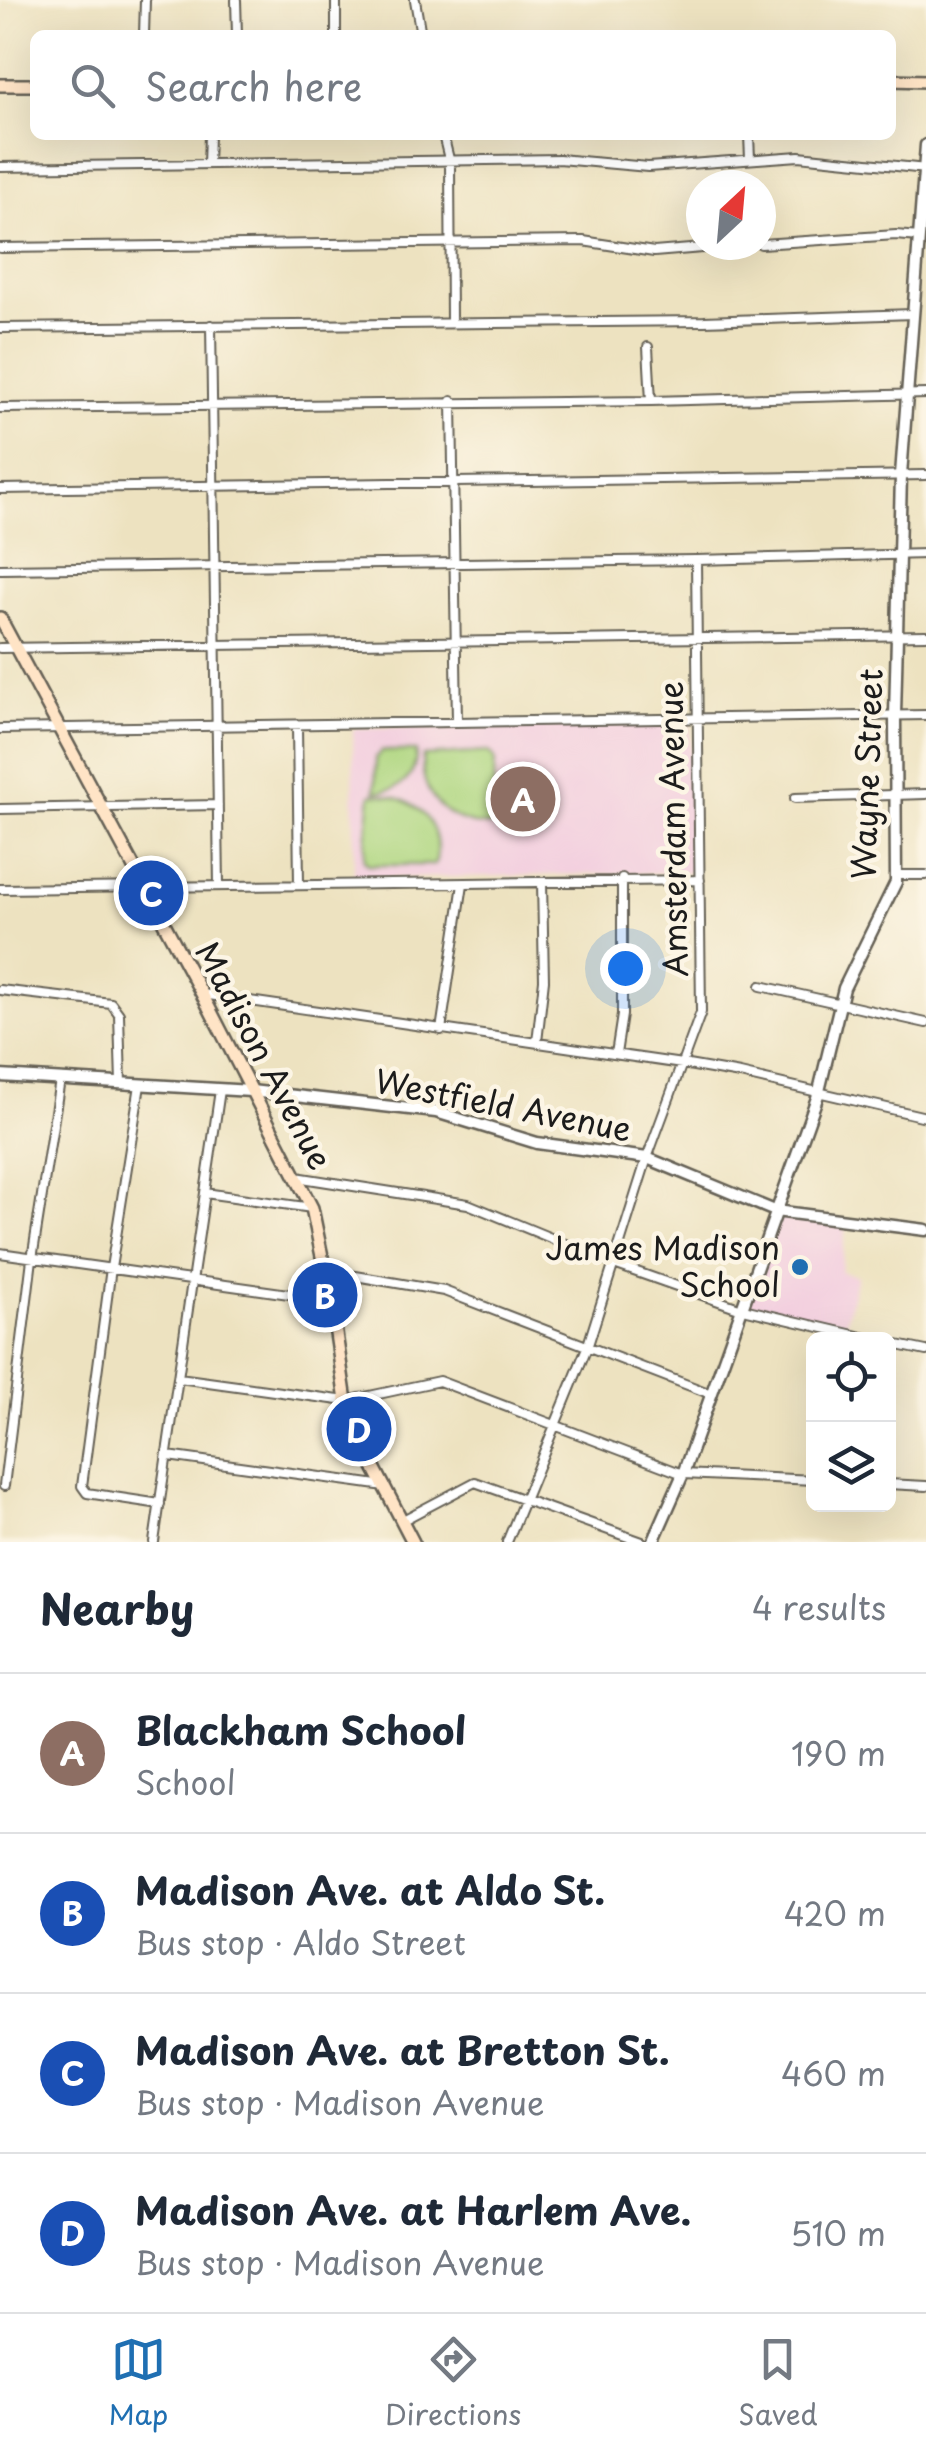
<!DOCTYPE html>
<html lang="en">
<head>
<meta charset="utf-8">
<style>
	body { margin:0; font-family:"Playpen Sans",sans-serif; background:#f6f6f7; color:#1f2937 }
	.controls { position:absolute; right:30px; bottom:30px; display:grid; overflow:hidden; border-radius:15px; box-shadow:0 10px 40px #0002 }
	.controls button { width:90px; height:90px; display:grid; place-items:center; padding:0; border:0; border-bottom:2px solid #e0e1e3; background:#fff; color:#1f2937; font:50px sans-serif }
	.compass { position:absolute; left:686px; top:170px; width:90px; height:90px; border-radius:50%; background:#fff; box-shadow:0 10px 40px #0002; rotate:26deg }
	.you { position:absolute; left:625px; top:968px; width:35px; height:35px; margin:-25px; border:8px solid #fff; border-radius:50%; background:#1a73e8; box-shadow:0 0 0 15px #1a73e833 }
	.badge { display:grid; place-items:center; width:65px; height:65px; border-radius:50%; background:#1f6fb2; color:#fff; font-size:32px; font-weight:700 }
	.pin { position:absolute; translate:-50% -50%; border:5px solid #fff; box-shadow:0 2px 10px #0006 }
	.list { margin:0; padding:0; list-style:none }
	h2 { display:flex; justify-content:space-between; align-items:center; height:130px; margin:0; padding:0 40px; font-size:42px }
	h2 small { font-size:32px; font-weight:400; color:#747a83 }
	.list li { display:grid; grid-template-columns:65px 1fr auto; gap:30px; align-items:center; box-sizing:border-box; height:160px; padding:0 40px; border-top:2px solid #e0e1e3 }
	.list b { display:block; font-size:38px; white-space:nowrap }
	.list p { margin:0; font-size:32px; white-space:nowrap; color:#747a83 }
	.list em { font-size:32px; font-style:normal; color:#747a83 }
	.icon { flex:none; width:55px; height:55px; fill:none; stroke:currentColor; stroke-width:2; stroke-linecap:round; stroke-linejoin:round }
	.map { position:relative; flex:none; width:926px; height:1542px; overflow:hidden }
	.search { position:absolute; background:#fff; box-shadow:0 10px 40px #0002; left:30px; right:30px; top:30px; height:110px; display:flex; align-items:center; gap:25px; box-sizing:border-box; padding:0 35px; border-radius:15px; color:#747a83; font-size:38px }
	.sheet { height:770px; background:#fff }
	nav { display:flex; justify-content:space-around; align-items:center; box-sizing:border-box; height:140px; border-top:2px solid #e0e1e3; background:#fff; font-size:28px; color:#747a83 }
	nav a { display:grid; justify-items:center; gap:5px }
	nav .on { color:#1f6fb2 }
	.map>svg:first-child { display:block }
	.built { fill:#f3cfdf }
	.green { fill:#b0d782; stroke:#667a4f; stroke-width:2.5 }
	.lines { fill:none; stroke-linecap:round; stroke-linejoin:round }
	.minor-casing { stroke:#656155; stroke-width:12 }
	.tertiary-casing { stroke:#656155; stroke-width:15 }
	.secondary-casing { stroke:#656155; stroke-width:16 }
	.minor { stroke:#fff; stroke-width:8 }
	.tertiary { stroke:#fff; stroke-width:10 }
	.secondary { stroke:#ffe4c6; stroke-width:11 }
	.poi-dot { fill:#1f6fb2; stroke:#fcf5e5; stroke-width:4 }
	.labels { text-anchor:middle; stroke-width:9; stroke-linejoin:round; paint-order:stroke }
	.street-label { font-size:32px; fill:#1c1c1c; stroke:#fcf5e5 }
	.poi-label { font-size:32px; fill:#1c1c1c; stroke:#fcf5e5; text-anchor:end }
</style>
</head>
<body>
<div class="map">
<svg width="926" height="1542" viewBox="0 0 926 1542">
	<rect width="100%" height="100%" fill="#fcf5e5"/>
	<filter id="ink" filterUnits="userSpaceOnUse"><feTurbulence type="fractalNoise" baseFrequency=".01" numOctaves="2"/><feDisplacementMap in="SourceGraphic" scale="20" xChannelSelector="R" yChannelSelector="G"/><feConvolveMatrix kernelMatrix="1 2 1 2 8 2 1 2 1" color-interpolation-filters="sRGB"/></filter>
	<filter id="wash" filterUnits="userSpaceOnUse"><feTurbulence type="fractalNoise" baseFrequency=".0048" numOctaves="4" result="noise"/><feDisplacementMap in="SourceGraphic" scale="40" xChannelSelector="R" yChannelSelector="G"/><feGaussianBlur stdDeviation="2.25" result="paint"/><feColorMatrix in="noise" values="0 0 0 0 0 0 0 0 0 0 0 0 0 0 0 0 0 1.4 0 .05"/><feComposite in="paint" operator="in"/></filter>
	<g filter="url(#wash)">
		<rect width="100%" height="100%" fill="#ede2c0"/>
		<path class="built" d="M690,724L693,872L354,879L353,728Z
			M778,1216L846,1225L841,1272L857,1276L845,1326L748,1304Z"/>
		<path class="green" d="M382,751H416C417,777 401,791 375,792L376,757Z
			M488,752L495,759L492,825C452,828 418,797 423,756Z
			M371,795C411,792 446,823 435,865H369L364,860Z"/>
	</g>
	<g filter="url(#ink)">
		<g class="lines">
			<g class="minor-casing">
				<path id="minor" d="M236,0L237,35
					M336,0V35
					M415,0L421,35
					M144,35L145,0
					M443,135L450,163L451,321
					M749,135L750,159
					M208,164L209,135
					M0,167L559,159L648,167L799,156L926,169
					M761,244L896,235L919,237
					M0,248L583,241L654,252L739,245
					M211,325L219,886
					M0,328L704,321L913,314
					M648,347L651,401
					M452,401L457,722
					M0,408L651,401L926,394
					M0,489L926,475
					M0,569L696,560L926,554
					M0,648L926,635
					M297,725L299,885
					M0,729L926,715
					M795,798L926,794
					M0,809L218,805
					M897,875H926
					M0,889L700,880
					M761,986L926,1023
					M0,990L111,1003L119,1014L121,1084
					M202,994L682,1064L740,1074L926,1117
					M441,1030L463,884
					M537,1042L544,980L542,883
					M616,1054L622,1015V878
					M140,1085L111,1268L82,1486L87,1493L160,1504
					M296,1177L468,1204L614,1264L739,1308L875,1340
					M205,1193L312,1208
					M0,1253L331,1300
					M326,1271L444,1291L711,1394
					M888,1343L926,1351
					M179,1378L346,1401L439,1381L683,1474L814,1480
					M168,1456L385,1486
					M888,1484L926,1486
					M4,1486L32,1259L60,1080
					M403,1520L475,1482L642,1542
					M154,1542L220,1090
					M507,1542L588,1345L647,1158L701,1012L696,560"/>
			</g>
			<g class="tertiary-casing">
				<path id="tertiary" d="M0,1076L251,1091L436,1112L537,1143L647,1158L775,1211L926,1230
					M653,1542L683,1474L818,1095L844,988L896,882L895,716L901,475L926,145"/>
			</g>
			<g class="secondary-casing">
				<path id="secondary" d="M891,80L926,81
					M0,85H35
					M0,618L202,994L312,1208L331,1300L346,1401L362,1444L413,1542"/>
			</g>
			<use href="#minor" class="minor"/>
			<use href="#tertiary" class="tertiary"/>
			<use href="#secondary" class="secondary"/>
		</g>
	</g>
	<circle class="poi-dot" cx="800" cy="1267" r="10"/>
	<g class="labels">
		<g class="street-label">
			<text transform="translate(868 774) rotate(-88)" y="11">Wayne Street</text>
			<text transform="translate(674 829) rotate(-91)" y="11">Amsterdam Avenue</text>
			<text transform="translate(263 1056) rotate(62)" y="11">Madison Avenue</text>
			<text transform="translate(503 1106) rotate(11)" y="11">Westfield Avenue</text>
		</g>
		<g class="poi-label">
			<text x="780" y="1260">James Madison<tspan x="780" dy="37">School</tspan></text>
		</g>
	</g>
</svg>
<div class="controls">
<button><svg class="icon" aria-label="locate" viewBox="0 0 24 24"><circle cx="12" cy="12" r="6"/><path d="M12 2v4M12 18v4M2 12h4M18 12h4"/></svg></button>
<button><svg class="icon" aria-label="layers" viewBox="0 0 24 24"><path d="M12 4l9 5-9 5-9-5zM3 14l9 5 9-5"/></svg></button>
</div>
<svg class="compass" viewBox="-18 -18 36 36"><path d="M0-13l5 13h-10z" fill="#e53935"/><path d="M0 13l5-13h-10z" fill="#747a83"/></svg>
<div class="you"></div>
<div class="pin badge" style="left:523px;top:799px;background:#8d6e63">A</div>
<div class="pin badge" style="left:325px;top:1295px;background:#1a4fb4">B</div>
<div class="pin badge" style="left:151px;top:893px;background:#1a4fb4">C</div>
<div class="pin badge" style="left:359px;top:1429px;background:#1a4fb4">D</div>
<div class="search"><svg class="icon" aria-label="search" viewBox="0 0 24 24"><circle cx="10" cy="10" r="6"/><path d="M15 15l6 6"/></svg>Search here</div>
</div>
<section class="sheet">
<h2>Nearby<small>4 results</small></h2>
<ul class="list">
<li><span class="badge" style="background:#8d6e63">A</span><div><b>Blackham School</b><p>School</p></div><em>190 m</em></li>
<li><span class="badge" style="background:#1a4fb4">B</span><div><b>Madison Ave. at Aldo St.</b><p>Bus stop · Aldo Street</p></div><em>420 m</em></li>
<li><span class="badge" style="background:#1a4fb4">C</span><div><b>Madison Ave. at Bretton St.</b><p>Bus stop · Madison Avenue</p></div><em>460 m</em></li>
<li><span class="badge" style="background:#1a4fb4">D</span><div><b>Madison Ave. at Harlem Ave.</b><p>Bus stop · Madison Avenue</p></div><em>510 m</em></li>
</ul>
</section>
<nav>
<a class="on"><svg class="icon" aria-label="map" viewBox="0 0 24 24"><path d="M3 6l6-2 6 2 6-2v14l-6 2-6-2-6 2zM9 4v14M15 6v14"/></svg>Map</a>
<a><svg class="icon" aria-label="directions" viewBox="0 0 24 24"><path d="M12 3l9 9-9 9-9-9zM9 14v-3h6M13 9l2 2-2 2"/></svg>Directions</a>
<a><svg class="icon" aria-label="saved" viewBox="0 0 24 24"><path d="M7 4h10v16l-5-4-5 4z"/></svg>Saved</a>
</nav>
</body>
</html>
